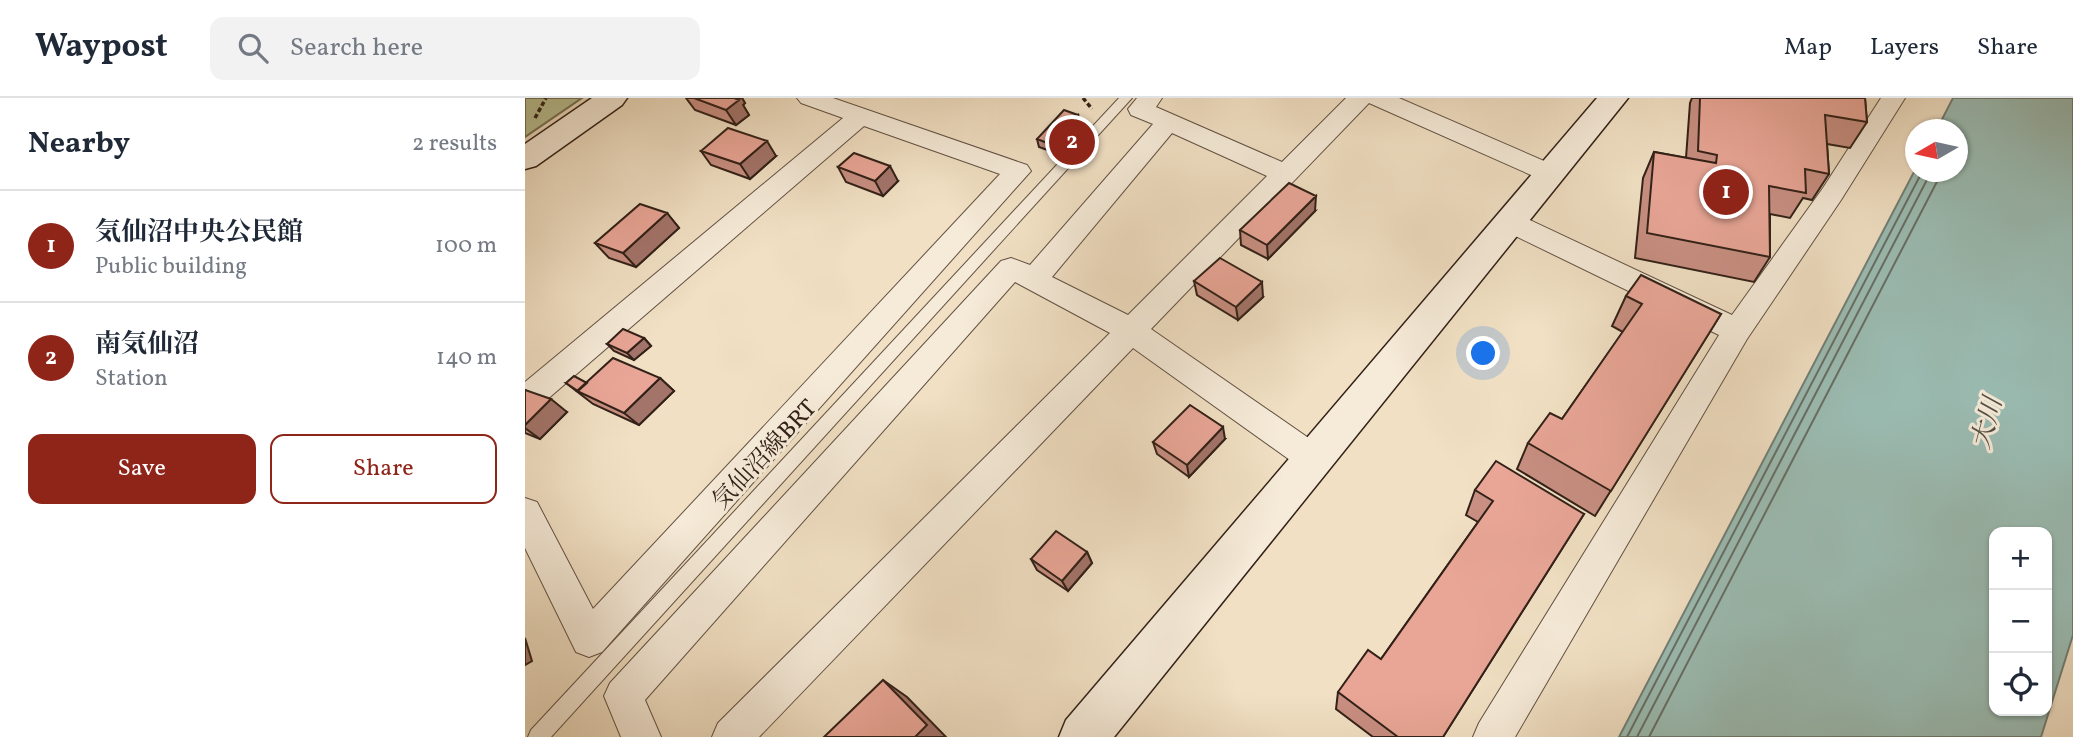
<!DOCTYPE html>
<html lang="en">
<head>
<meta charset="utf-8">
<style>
	body { margin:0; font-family:Vollkorn,"Noto Serif JP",serif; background:#f2f2f3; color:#1f2937 }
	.controls { position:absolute; right:21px; bottom:21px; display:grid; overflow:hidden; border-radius:14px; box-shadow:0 2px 5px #0004 }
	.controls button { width:63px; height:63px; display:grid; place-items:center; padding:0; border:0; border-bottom:2px solid #e0e1e3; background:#fff; color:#1f2937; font:35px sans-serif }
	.compass { position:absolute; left:1380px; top:21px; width:63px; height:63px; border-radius:50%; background:#fff; box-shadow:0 2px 5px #0004; rotate:261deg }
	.you { position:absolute; left:959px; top:256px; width:24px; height:24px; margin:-18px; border:5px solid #fff; border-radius:50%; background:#1a73e8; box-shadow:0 0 0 10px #1a73e833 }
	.badge { display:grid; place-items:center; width:46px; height:46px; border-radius:50%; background:#8f2418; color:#fff; font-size:23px; font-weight:700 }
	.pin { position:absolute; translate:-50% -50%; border:4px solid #fff; box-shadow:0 2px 7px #0006 }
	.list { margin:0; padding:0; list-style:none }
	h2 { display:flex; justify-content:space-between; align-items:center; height:91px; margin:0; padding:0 28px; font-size:30px }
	h2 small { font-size:23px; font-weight:400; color:#747a83 }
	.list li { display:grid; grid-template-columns:46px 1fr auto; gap:21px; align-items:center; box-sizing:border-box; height:112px; padding:0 28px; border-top:2px solid #e0e1e3 }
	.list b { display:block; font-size:26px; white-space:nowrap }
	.list p { margin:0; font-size:23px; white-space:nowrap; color:#747a83 }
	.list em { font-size:23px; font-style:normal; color:#747a83 }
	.actions { display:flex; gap:14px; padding:21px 28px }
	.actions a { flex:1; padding:16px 0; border:2px solid #8f2418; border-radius:14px; text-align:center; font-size:24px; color:#8f2418 }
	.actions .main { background:#8f2418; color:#fff }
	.icon { flex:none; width:38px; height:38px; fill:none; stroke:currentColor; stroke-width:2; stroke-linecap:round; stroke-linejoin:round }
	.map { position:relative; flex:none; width:1548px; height:639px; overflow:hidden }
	header { display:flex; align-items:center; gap:42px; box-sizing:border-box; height:98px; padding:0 35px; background:#fff; border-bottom:2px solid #e0e1e3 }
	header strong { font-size:33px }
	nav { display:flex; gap:38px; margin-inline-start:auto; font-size:24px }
	.search { width:490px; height:63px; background:#f2f2f3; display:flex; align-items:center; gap:18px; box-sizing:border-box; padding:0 24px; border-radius:14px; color:#747a83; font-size:26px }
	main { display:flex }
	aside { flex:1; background:#fff }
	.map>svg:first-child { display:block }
	.green { fill:#bac294; stroke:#767256; stroke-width:2 }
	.water { fill:#9bbdb4; stroke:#717f76; stroke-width:2; fill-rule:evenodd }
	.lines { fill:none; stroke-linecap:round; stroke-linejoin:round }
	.shore { stroke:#666f66; stroke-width:2 }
	.lane-casing { stroke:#625143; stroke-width:2 }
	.street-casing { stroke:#625143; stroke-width:2 }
	.secondary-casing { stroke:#322118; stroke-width:3 }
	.path { stroke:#322118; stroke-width:3.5; stroke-dasharray:4.5 2.5; stroke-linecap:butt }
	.lane { fill:#f6ebd9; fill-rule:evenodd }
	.street { fill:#f6ebd9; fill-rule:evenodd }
	.secondary { fill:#f6ebd9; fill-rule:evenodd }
	.wall { fill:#c88f82; stroke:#322118; stroke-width:2 }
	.shaded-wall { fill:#a3746a; stroke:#322118; stroke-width:2 }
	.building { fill:#e9a697; stroke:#322118; stroke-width:2 }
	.labels { text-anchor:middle; stroke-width:6; stroke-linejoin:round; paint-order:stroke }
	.street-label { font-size:24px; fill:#322118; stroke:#f6ebd9 }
	.water-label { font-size:26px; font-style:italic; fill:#525047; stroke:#f6ebd9 }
</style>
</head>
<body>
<header>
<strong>Waypost</strong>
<div class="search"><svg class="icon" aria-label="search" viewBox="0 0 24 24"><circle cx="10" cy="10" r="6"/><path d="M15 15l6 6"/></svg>Search here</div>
<nav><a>Map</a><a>Layers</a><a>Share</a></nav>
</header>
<main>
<aside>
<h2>Nearby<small>2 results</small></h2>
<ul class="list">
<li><span class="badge">1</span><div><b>気仙沼中央公民館</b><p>Public building</p></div><em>100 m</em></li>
<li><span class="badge">2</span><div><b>南気仙沼</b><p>Station</p></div><em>140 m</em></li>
</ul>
<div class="actions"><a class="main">Save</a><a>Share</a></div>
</aside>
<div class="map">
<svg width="1548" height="639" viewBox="0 0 1548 639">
	<rect width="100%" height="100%" fill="#f1e0c4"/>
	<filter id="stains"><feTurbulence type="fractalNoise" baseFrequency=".00286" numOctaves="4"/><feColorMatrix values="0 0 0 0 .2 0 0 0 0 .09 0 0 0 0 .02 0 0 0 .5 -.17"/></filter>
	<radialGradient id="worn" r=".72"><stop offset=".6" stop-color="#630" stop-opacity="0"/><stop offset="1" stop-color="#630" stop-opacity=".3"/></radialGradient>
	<path class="green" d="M0,0H57L0,39Z"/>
	<path class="water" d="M1428,0H1548V537L1516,639H1094L1390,72L1433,74V32L1412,31ZM1469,434H1522V613H1469Z"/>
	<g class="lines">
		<path class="shore" d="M1102,639L1397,74
			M1112,639L1406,74
			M1124,639L1417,74"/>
		<g class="lane-casing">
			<path id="lane" d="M594,0H607L26,639H3L6,632Z"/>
		</g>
		<g class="street-casing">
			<path id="street" d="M272,0H308L502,67L506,73L77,554L64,559L51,554L0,450V400L12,404L68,511L475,76L339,28L11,311L0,315V284L318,20L276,5Z
				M612,0H637L631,9L757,64L821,0H874L1033,69L1037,75L1033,81L1024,84L1015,81L844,5L626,231L798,350L803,360L798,370L787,374L776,370L608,250L234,639H187L193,625L585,235L490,184L120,602L136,639H96L79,598L85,585L476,163L486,160L505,167L628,26L606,17L603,11ZM647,35L742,78L603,217L527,179Z
				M1356,0H1380L1316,102L1222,241L990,639H948L954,625L1194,237L976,131L972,124L976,117L985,114L994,117L1207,217L1298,90Z"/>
		</g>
		<g class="secondary-casing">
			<path id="secondary" d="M67,0H102L97,7L11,68L0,71V46Z
				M1072,0H1103L589,639H534L541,622Z"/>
		</g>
		<path class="path" d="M558,0L567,11
			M10,20L21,0"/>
		<use href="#lane" class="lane"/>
		<use href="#street" class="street"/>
		<use href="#secondary" class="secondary"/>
	</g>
	<path class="wall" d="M161,0H217L220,5L218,7L224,17L211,27L170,12Z
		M1167,0H1340L1342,24L1325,50L1302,46L1304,76L1287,102L1278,100L1265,120L1245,116V159L1229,184L1110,160L1118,80L1129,54L1161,60L1165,5Z
		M553,17L555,25L528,54L514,49L512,41Z
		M176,53L251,58L225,81L186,67Z
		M313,69L373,83L358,98L321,84Z
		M790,113L743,161L716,147L715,132Z
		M142,115L154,130L111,169L84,160L70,145Z
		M669,183L738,199L713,222L672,197Z
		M1101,198L1196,216L1070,418L992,371L1003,345L1037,321L1098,234L1087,228Z
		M119,240L126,248L109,262L89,253L82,246Z
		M135,280L149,293L114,327L68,306L41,285Z
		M0,292L42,314L15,341L0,335Z
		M700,341L664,379L632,356L628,344Z
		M950,392L1059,416L918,639H848L811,611L813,594L856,561L953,424L941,417Z
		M562,454L567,465L543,493L512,472L506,461Z"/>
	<path class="shaded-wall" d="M203,0H217L220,5L218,7L224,17L211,27L201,12Z
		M553,17L555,25L528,54L525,46Z
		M242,43L251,58L225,81L215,66Z
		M365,68L373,83L358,98L350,83Z
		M791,98L790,113L743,161L742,147Z
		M142,115L154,130L111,169L98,155Z
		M737,184L738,199L713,222L711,209Z
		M119,240L126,248L109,262L102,255Z
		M135,280L149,293L114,327L99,315Z
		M26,301L42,314L15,341L0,330V327Z
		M698,329L700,341L664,379L662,367Z
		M562,454L567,465L543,493L537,483Z
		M0,540L7,563L0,567Z
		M358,582L382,599L421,639H390Z"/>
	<path class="building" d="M169,0H209L214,2L201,12Z
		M1175,0H1340L1342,24L1300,17L1304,76L1280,71L1281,95L1244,88L1245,159L1122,135L1129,54L1191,65L1192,57L1173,53Z
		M539,12L553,17L525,46L512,41Z
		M203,30L242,43L215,66L176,53Z
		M329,55L365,68L350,83L313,69Z
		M764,85L791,98L742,147L715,132Z
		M115,106L142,115L98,155L70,145Z
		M695,160L737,184L711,209L669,183Z
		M1116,177L1196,216L1086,393L1003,345L1025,315L1037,321L1117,206L1101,198Z
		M98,231L119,240L102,255L82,246Z
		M88,260L135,280L99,315L52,293Z
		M49,278L62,285L53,293L41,285Z
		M0,292L26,301L0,327Z
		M665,307L698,329L662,367L628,344Z
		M971,363L1059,416L918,639H873L813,594L843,552L856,561L968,403L950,392Z
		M531,433L562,454L537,483L506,461Z
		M358,582L402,627L390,639H299Z"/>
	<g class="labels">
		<g class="street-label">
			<text transform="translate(239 356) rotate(-47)" y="8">気仙沼線BRT</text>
		</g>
		<g class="water-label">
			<text transform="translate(1461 325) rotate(-75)" y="9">大川</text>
		</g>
	</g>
	<rect width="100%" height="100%" filter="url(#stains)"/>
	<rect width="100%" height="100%" fill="url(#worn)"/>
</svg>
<div class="controls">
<button>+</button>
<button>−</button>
<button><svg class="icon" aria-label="locate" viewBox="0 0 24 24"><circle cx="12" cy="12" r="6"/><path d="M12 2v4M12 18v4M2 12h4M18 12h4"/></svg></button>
</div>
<svg class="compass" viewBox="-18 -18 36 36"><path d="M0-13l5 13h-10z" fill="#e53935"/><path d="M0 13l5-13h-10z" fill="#747a83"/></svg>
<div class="you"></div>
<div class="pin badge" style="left:1201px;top:94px">1</div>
<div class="pin badge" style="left:547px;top:44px">2</div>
</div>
</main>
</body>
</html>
